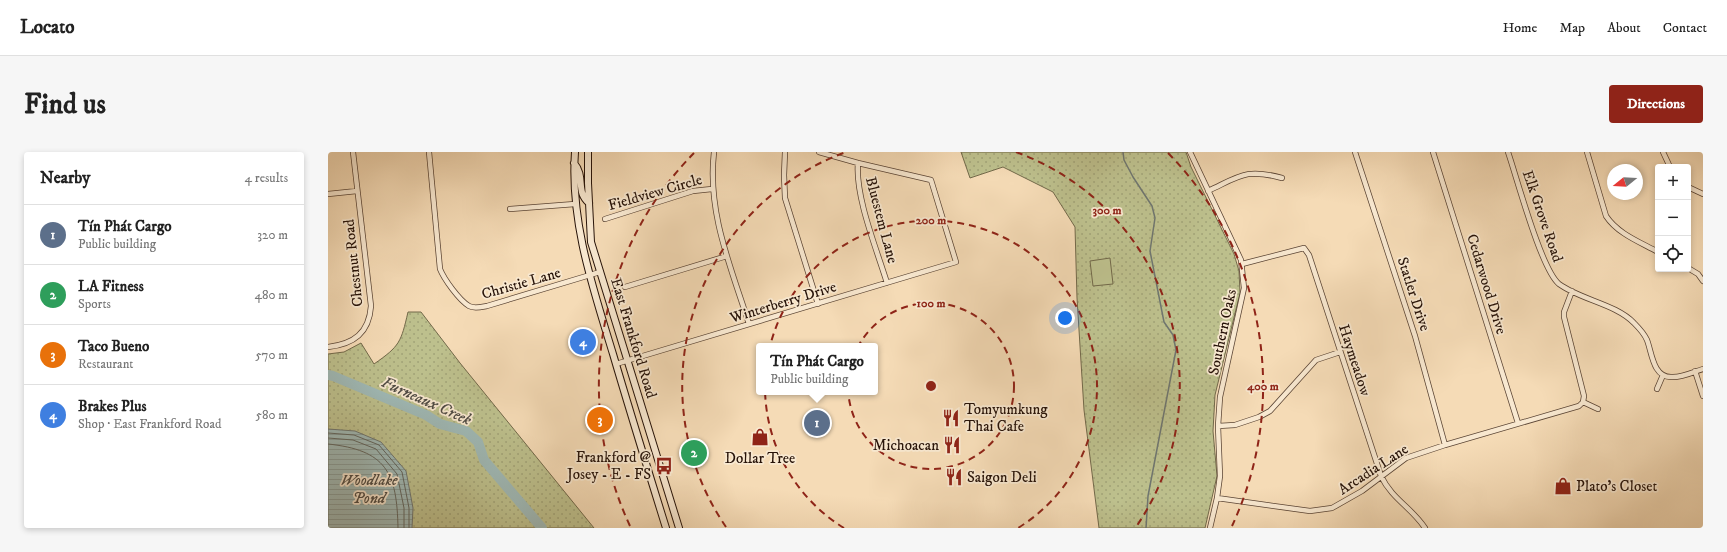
<!DOCTYPE html>
<html lang="en">
<head>
<meta charset="utf-8">
<style>
	body { margin:0; font-family:"IM FELL DW Pica",serif; background:#f6f6f6; color:#222 }
	.controls { position:absolute; right:12px; top:12px; display:grid; overflow:hidden; border-radius:4px; box-shadow:0 2px 6px #0003 }
	.controls button { width:36px; height:36px; display:grid; place-items:center; padding:0; border:0; border-bottom:1px solid #e0e0e0; background:#fff; color:#222; font:20px sans-serif }
	.compass { position:absolute; left:1279px; top:12px; width:36px; height:36px; border-radius:50%; background:#fff; box-shadow:0 2px 6px #0003; rotate:252deg }
	.you { position:absolute; left:737px; top:166px; width:14px; height:14px; margin:-10px; border:3px solid #fff; border-radius:50%; background:#1a73e8; box-shadow:0 0 0 6px #1a73e833 }
	.badge { display:grid; place-items:center; width:26px; height:26px; border-radius:50%; background:#8f2418; color:#fff; font-size:13px; font-weight:700 }
	.pin { position:absolute; translate:-50% -50%; border:2px solid #fff; box-shadow:0 1px 4px #0006 }
	.popup { position:absolute; left:428px; top:191px; width:122px; height:52px; box-sizing:border-box; display:grid; place-content:center; border-radius:4px; background:#fff; filter:drop-shadow(0 1px 3px #0005); font-size:13px; white-space:nowrap; color:#767676 }
	.popup b { font-size:15px; color:#222 }
	.popup::after { content:''; position:absolute; left:50%; top:100%; margin-left:-8px; border:8px solid transparent; border-top-color:#fff }
	.list { margin:0; padding:0; list-style:none }
	h2 { display:flex; justify-content:space-between; align-items:center; height:52px; margin:0; padding:0 16px; font-size:17px }
	h2 small { font-size:13px; font-weight:400; color:#767676 }
	.list li { display:grid; grid-template-columns:26px 1fr auto; gap:12px; align-items:center; box-sizing:border-box; height:60px; padding:0 16px; border-top:1px solid #e0e0e0 }
	.list b { display:block; font-size:15px; white-space:nowrap }
	.list p { margin:0; font-size:13px; white-space:nowrap; color:#767676 }
	.list em { font-size:13px; font-style:normal; color:#767676 }
	.icon { flex:none; width:22px; height:22px; fill:none; stroke:currentColor; stroke-width:2; stroke-linecap:round; stroke-linejoin:round }
	.map { position:relative; flex:none; width:1375px; height:376px; overflow:hidden; border-radius:4px }
	header { display:flex; align-items:center; gap:24px; box-sizing:border-box; height:56px; padding:0 20px; background:#fff; border-bottom:1px solid #e0e0e0 }
	header strong { font-size:19px }
	nav { display:flex; gap:22px; margin-inline-start:auto; font-size:14px }
	.intro { display:flex; align-items:center; justify-content:space-between; box-sizing:border-box; height:96px; padding:0 24px }
	h1 { margin:0; font-size:28px }
	.button { padding:10px 18px; border-radius:4px; background:#8f2418; color:#fff; font-size:14px; font-weight:700 }
	main { display:flex; gap:24px; padding:0 24px }
	aside { flex:1; background:#fff; border-radius:4px; box-shadow:0 2px 6px #0003 }
	.map>svg:first-child { display:block }
	.park { fill:url(#park-dots); stroke:#72694a }
	.pitch { fill:#bdc08d; stroke:#72694a }
	.water { fill:url(#water-rules); stroke:#6f7670 }
	.lines { fill:none; stroke-linecap:round; stroke-linejoin:round }
	.shore { stroke:#62665f; stroke-width:1 }
	.stream { stroke:#6f7670; stroke-width:1.5 }
	.river { stroke:#9fb9b6; stroke-width:10 }
	.minor-casing { stroke:#5a4434; stroke-width:6 }
	.secondary-casing { stroke:#261208; stroke-width:8 }
	.minor { stroke:#f8e8d0; stroke-width:4.5 }
	.secondary { stroke:#f8e8d0; stroke-width:6 }
	.ring { fill:none; stroke:#8f2418; stroke-width:2; stroke-dasharray:7 5 }
	.labels { text-anchor:middle; stroke-width:3.5; stroke-linejoin:round; paint-order:stroke }
	.street-label { font-size:15px; fill:#261208; stroke:#f8e8d0 }
	.poi-label { font-size:15px; fill:#261208; stroke:#f8e8d0; text-anchor:start }
	.water-label { font-size:16px; font-style:italic; fill:#504c45; stroke:#f8e8d0 }
	.centre { fill:#8f2418; stroke:#f8e8d0; stroke-width:2 }
	.ring-label { font-size:12px; text-anchor:middle; font-weight:bold; fill:#8f2418; stroke:#f8e8d0; stroke-width:3.5; stroke-linejoin:round; paint-order:stroke }
</style>
</head>
<body>
<header>
<strong>Locato</strong>
<nav><a>Home</a><a>Map</a><a>About</a><a>Contact</a></nav>
</header>
<div class="intro"><h1>Find us</h1><a class="button">Directions</a></div>
<main>
<aside>
<h2>Nearby<small>4 results</small></h2>
<ul class="list">
<li><span class="badge" style="background:#5c6f8a">1</span><div><b>Tín Phát Cargo</b><p>Public building</p></div><em>320 m</em></li>
<li><span class="badge" style="background:#2e9e5b">2</span><div><b>LA Fitness</b><p>Sports</p></div><em>480 m</em></li>
<li><span class="badge" style="background:#e8710a">3</span><div><b>Taco Bueno</b><p>Restaurant</p></div><em>570 m</em></li>
<li><span class="badge" style="background:#3f7fe0">4</span><div><b>Brakes Plus</b><p>Shop · East Frankford Road</p></div><em>580 m</em></li>
</ul>
</aside>
<div class="map">
<svg width="1375" height="376" viewBox="0 0 1375 376">
	<defs>
		<pattern id="park-dots" width="8" height="8" patternUnits="userSpaceOnUse"><rect width="8" height="8" fill="#bdc08d"/><path d="M2 2h.1M6 6h.1" fill="none" stroke="#a2a478" stroke-width="1.8" stroke-linecap="round"/></pattern>
		<pattern id="water-rules" width="6" height="5" patternUnits="userSpaceOnUse"><rect width="6" height="5" fill="#9fb9b6"/><path d="M0 2.5h6" fill="none" stroke="#899e9b"/></pattern>
	</defs>
	<rect width="100%" height="100%" fill="#f5dbb6"/>
	<filter id="stains"><feTurbulence type="fractalNoise" baseFrequency=".005" numOctaves="4"/><feColorMatrix values="0 0 0 0 .2 0 0 0 0 .09 0 0 0 0 .02 0 0 0 .5 -.17"/></filter>
	<radialGradient id="worn" r=".72"><stop offset=".6" stop-color="#630" stop-opacity="0"/><stop offset="1" stop-color="#630" stop-opacity=".3"/></radialGradient>
	<path class="park" d="M633,0H858L863,15L906,102L911,119L912,141L887,243L885,279L889,324L877,376H771L756,258L749,146L747,75L725,40L675,15L642,26Z
		M80,160H93L132,211L266,376H0V202L16,200L33,191L46,212C72,194 73,190 80,160Z"/>
	<path class="pitch" d="M782,106L785,132L765,134L762,109Z"/>
	<path class="water" d="M0,277L27,279L53,290L78,319L85,356L84,376H0Z"/>
	<g class="lines">
		<path class="shore" d="M0,281L26,283L51,293L74,320L81,356V376
			M0,286L25,288L48,297L69,322L76,356V376
			M0,292C58,298 69,320 70,376"/>
		<path class="stream" d="M795,0L796,8L805,25L824,54L827,66L822,99L836,170L845,183L848,198L820,344L818,376"/>
		<path class="river" d="M0,223L5,224L98,263L112,272L138,279L150,290L156,308L214,376"/>
		<g class="minor-casing">
			<path id="minor" d="M101,0L112,117C116,127 131,148 141,154C146,157 153,155 159,154L272,120
				M386,0C379,61 403,115 421,172
				M457,0L456,23L457,46L490,152
				M862,0L913,108L916,136L892,245L890,274L892,324L889,346L882,376
				M1027,0L1087,184L1117,293
				M1105,0L1190,271
				M1180,0C1189,26 1213,117 1231,132C1253,148 1288,152 1306,171C1311,176 1316,181 1319,188C1324,201 1325,225 1343,225C1354,226 1365,220 1375,217
				M1259,0L1278,64C1290,82 1312,90 1330,100
				M1335,0L1342,15
				M530,11C527,45 549,98 559,131
				M1360,35L1375,42
				M880,39C912,24 918,16 954,26
				M0,42L29,39
				M182,57L247,52
				M277,67L365,39L384,37
				M914,112L976,96L981,103L1053,324C1064,347 1084,356 1097,376
				M1360,116L1370,122L1375,129
				M297,135L399,104
				M0,195C26,192 41,181 43,154L25,0
				M288,212L628,110L603,28L530,11L491,0
				M1367,219L1375,244
				M1329,237L1335,223
				M1255,250L1270,257
				M890,274L907,273L931,265L942,259L988,208L1012,200
				M889,346L982,359L1004,356L1034,339L1078,306L1117,293L1251,254L1255,250L1256,244L1236,165V160L1244,139"/>
		</g>
		<g class="secondary-casing">
			<path id="secondary" d="M247,0C242,70 265,136 285,202C302,260 320,318 338,376
				M260,0V31L263,90L351,376
				M246,11C258,25 247,39 261,51"/>
		</g>
		<use href="#minor" class="minor"/>
		<use href="#secondary" class="secondary"/>
	</g>
	<g class="ring">
		<circle cx="603" cy="234" r="83"/>
		<path d="M516 376A166 166 0 1 1 690 376"/>
		<path d="M398 375A249 249 0 0 1 518 0M688 0A249 249 0 0 1 808 375"/>
		<path d="M302 374A332 332 0 0 1 366 1M840 1A332 332 0 0 1 904 374"/>
	</g>
	<defs>
		<g id="restaurant-bare" transform="scale(1.38)"><path d="M-5-6h1v4h1v-4h1v4h1v-4h1v5L-1.5 .5V6h-2V.5L-5-1ZM5-6V6H3V1.5H1.5Q1.5-4 5-6Z" fill="#8f2418" stroke="#f8e8d0" stroke-width="2.5" paint-order="stroke"/></g>
		<g id="shop-bare" transform="scale(1.38)"><path d="M-5-2.5h2.3a2.7 3.5 0 0 1 5.4 0H5L5.5 6h-11ZM-1.5-2.5h3a1.5 2.3 0 0 0-3 0Z" fill="#8f2418" stroke="#f8e8d0" stroke-width="2.5" paint-order="stroke"/></g>
		<g id="bus-bare" transform="scale(1.38)"><path d="M-5-6H5V4H4V6H2V4H-2V6H-4V4H-5ZM-3.5-4V0h7V-4ZM-3.5 1.2v1.5H-2V1.2ZM2 1.2v1.5H3.5V1.2Z" fill="#8f2418" stroke="#f8e8d0" stroke-width="2.5" paint-order="stroke"/></g>
	</defs>
	<g fill-rule="evenodd">
		<use href="#restaurant-bare" x="623" y="266"/>
		<use href="#shop-bare" x="432" y="285"/>
		<use href="#restaurant-bare" x="624" y="293"/>
		<use href="#bus-bare" x="336" y="314"/>
		<use href="#restaurant-bare" x="626" y="325"/>
		<use href="#shop-bare" x="1235" y="334"/>
	</g>
	<g class="labels">
		<g class="street-label">
			<text transform="translate(327 40) rotate(-16)" y="5">Fieldview Circle</text>
			<text transform="translate(1215 64) rotate(71)" y="5">Elk Grove Road</text>
			<text transform="translate(554 68) rotate(75)" y="5">Bluestem Lane</text>
			<text transform="translate(25 111) rotate(-96)" y="5">Chestnut Road</text>
			<text transform="translate(193 131) rotate(-16)" y="5">Christie Lane</text>
			<text transform="translate(1159 132) rotate(73)" y="5">Cedarwood Drive</text>
			<text transform="translate(1086 142) rotate(72)" y="5">Statler Drive</text>
			<text transform="translate(455 150) rotate(-17)" y="5">Winterberry Drive</text>
			<text transform="translate(894 180) rotate(-78)" y="5">Southern Oaks</text>
			<text transform="translate(306 186) rotate(73)" y="5">East Frankford Road</text>
			<text transform="translate(1027 208) rotate(72)" y="5">Haymeadow</text>
			<text transform="translate(1045 317) rotate(-33)" y="5">Arcadia Lane</text>
		</g>
		<g class="poi-label">
			<text x="636" y="262">Tomyumkung<tspan x="636" dy="17">Thai Cafe</tspan></text>
			<text x="611" y="298" text-anchor="end">Michoacan</text>
			<text x="323" y="310" text-anchor="end">Frankford @<tspan x="323" dy="17">Josey - E - FS</tspan></text>
			<text x="432" y="311" text-anchor="middle">Dollar Tree</text>
			<text x="639" y="330">Saigon Deli</text>
			<text x="1248" y="339">Plato's Closet</text>
		</g>
		<g class="water-label">
			<text transform="translate(99 248) rotate(24)" y="6">Furneaux Creek</text>
			<text x="41" y="333">Woodlake<tspan x="41" dy="18">Pond</tspan></text>
		</g>
	</g>
	<circle cx="603" cy="234" r="6" class="centre"/>
	<g class="ring-label">
		<text x="779" y="62">300 m</text>
		<text x="603" y="72">200 m</text>
		<text x="603" y="155">100 m</text>
		<text x="935" y="238">400 m</text>
	</g>
	<rect width="100%" height="100%" filter="url(#stains)"/>
	<rect width="100%" height="100%" fill="url(#worn)"/>
</svg>
<div class="controls">
<button>+</button>
<button>−</button>
<button><svg class="icon" aria-label="locate" viewBox="0 0 24 24"><circle cx="12" cy="12" r="6"/><path d="M12 2v4M12 18v4M2 12h4M18 12h4"/></svg></button>
</div>
<svg class="compass" viewBox="-18 -18 36 36"><path d="M0-13l5 13h-10z" fill="#e53935"/><path d="M0 13l5-13h-10z" fill="#767676"/></svg>
<div class="you"></div>
<div class="pin badge" style="left:489px;top:271px;background:#5c6f8a">1</div>
<div class="popup"><b>Tín Phát Cargo</b>Public building</div>
<div class="pin badge" style="left:366px;top:301px;background:#2e9e5b">2</div>
<div class="pin badge" style="left:272px;top:268px;background:#e8710a">3</div>
<div class="pin badge" style="left:255px;top:190px;background:#3f7fe0">4</div>
</div>
</main>
</body>
</html>
